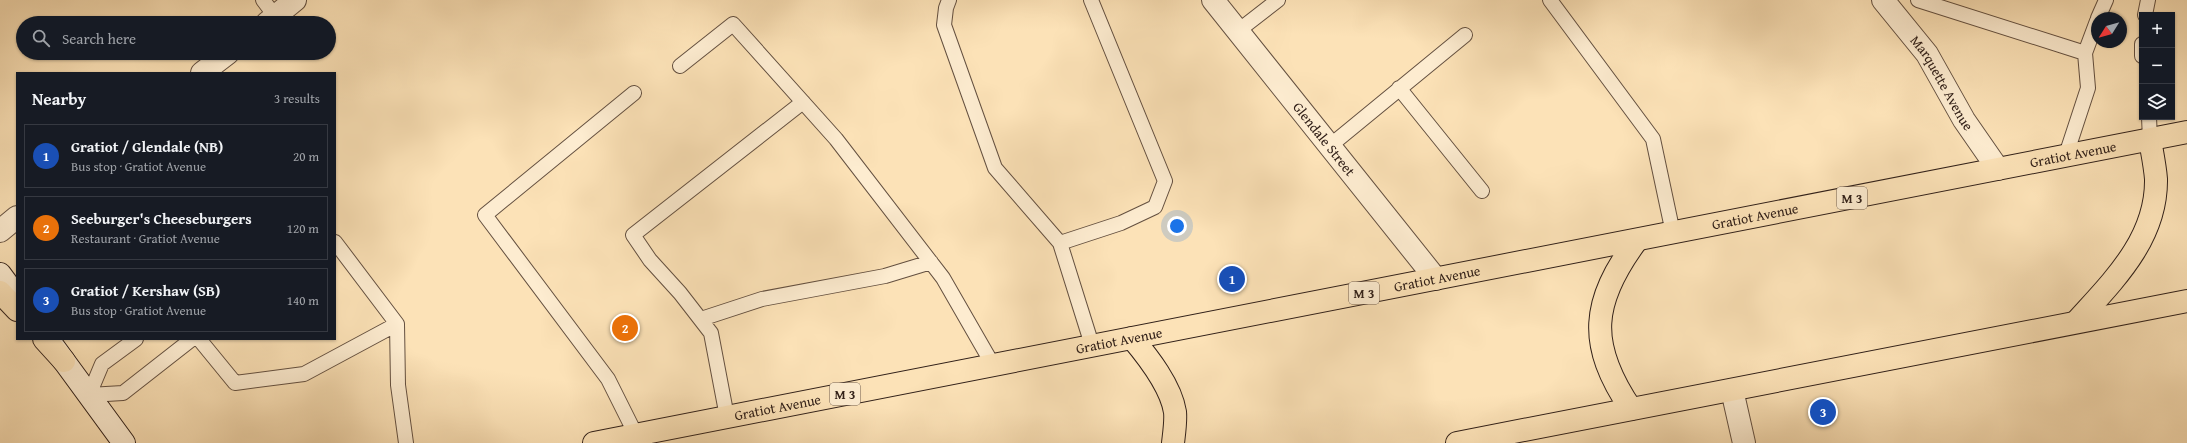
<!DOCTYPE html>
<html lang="en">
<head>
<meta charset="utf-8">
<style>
	body { margin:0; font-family:"Gentium Book Plus",serif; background:#20242c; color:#f1f3f6 }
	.controls { position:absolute; right:12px; top:12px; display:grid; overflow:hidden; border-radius:0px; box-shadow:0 1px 3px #0004 }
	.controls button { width:36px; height:36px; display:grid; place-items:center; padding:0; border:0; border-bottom:1px solid #363941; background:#171b24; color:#f1f3f6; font:20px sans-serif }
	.compass { position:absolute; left:2091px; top:12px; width:36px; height:36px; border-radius:50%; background:#171b24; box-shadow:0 1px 3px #0004; rotate:233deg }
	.you { position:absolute; left:1177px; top:226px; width:14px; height:14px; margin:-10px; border:3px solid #fff; border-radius:50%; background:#1a73e8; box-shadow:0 0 0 6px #1a73e833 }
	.badge { display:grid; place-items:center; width:26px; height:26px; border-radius:50%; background:#d93025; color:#fff; font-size:13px; font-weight:700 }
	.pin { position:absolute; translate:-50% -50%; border:2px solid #fff; box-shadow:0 1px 4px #0006 }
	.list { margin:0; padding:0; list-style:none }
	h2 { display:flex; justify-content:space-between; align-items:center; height:52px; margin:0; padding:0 16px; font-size:17px }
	h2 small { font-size:13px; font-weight:400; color:#9ea1a6 }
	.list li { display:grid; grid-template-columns:26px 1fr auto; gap:12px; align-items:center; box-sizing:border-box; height:64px; margin:0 8px 8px; padding:0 8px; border:1px solid #363941; border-radius:0px }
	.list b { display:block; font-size:15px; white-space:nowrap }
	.list p { margin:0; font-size:13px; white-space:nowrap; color:#9ea1a6 }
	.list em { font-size:13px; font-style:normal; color:#9ea1a6 }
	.icon { flex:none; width:22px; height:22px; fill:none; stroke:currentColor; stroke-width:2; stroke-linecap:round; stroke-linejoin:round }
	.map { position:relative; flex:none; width:2187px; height:443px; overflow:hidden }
	.search { position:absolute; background:#171b24; box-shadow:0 1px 3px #0004; left:16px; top:16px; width:320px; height:44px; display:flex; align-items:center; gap:10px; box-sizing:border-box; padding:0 14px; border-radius:22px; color:#9ea1a6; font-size:15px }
	.panel { position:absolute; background:#171b24; box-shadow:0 1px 3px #0004; left:16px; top:72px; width:320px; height:268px; border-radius:0px }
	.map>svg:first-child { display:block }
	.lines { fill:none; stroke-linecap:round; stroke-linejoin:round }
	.lane-casing { stroke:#645040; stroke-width:16 }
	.street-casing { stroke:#645040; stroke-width:24 }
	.secondary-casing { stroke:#312019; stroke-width:24 }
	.primary-casing { stroke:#312019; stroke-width:24 }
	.highway-casing { stroke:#312019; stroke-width:24 }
	.lane { stroke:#fdecd0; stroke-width:14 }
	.street { stroke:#fdecd0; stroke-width:22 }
	.secondary { stroke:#fdecd0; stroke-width:22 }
	.primary { stroke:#fce2b7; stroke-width:22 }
	.highway { stroke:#fce2b7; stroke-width:22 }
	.labels { text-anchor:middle; stroke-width:3; stroke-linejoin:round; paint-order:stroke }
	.shield { fill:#fdecd0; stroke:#6e5d50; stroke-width:1 }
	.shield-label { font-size:13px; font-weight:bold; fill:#312019 }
	.street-label { font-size:14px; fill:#312019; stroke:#fdecd0 }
</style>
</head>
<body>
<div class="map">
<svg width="2187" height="443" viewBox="0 0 2187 443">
	<rect width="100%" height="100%" fill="#fce2b7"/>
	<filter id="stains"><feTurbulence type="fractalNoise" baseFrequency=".005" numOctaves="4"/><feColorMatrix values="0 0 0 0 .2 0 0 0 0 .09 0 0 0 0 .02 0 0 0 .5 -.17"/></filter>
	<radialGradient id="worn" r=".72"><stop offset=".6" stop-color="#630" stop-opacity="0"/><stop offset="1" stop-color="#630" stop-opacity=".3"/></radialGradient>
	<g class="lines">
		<g class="lane-casing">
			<path id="lane" d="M263,0L275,16
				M949,0L946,8L944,25L995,168L1060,243L1092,345
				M1550,0L1653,139L1673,233
				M1918,0L2085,53
				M2145,15L2148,0
				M2098,18L2106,0
				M1238,31L1278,0
				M2142,44V56
				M680,66L733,24L836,139L943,278L993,365
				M1399,88L1482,191
				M634,93L485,215L608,379L636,435
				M2149,117L2150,140
				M1331,145L1465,35
				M2066,155L2088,88L2085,53L2097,21
				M335,242L397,324L398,385L406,443
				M1060,243L1121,223L1155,207L1165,181L1091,0
				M701,319L762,299L885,276L931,262
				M136,339L102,364L89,395L123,393L192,339
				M199,339L235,383L304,374L397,324
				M727,417L711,333L680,293L650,260L633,235L803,102"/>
		</g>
		<g class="street-casing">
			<g id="street">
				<path id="s1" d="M1213,0L1436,279"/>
				<path id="s2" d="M1883,0L1927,54L1964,120L1998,169"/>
				<path d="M267,23L295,0"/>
				<path d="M202,73L228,53"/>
				<path d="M0,231L17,217"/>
				<path d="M1732,390L1744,443"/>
			</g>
		</g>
		<g class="secondary-casing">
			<path id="secondary" d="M0,274L17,297
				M53,346L124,443"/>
		</g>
		<g class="primary-casing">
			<g id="primary">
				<path d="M2076,322C2113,281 2157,239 2156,179C2155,166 2152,152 2150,140"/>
				<path d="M1132,338C1148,357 1171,386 1175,412C1176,421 1174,434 1173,443"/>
				<path d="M1631,409C1587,344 1591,302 1637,240"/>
				<path id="s3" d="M594,443L2187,132"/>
				<path d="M1457,443L2187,301"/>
			</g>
		</g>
		<g class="highway-casing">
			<path id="highway" d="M0,292L17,310
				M44,339L64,361"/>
		</g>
		<use href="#lane" class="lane"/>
		<use href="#street" class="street"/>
		<use href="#secondary" class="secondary"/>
		<use href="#primary" class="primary"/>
		<use href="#highway" class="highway"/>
	</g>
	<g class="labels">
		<g class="shield">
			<rect x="1837" y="187" width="30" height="22" rx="3"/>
			<rect x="1349" y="282" width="30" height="22" rx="3"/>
			<rect x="830" y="383" width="30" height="22" rx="3"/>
		</g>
		<g class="shield-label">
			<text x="1852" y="203">M 3</text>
			<text x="1364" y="298">M 3</text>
			<text x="845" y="399">M 3</text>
		</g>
		<g class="street-label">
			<text dy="5" stroke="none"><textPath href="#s2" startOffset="102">Marquette Avenue</textPath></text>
			<text dy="5" stroke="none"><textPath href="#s1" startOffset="178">Glendale Street</textPath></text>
			<text dy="5" stroke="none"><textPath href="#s3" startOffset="1507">Gratiot Avenue</textPath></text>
			<text dy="5" stroke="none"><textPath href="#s3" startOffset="1183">Gratiot Avenue</textPath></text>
			<text dy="5" stroke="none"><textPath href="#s3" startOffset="859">Gratiot Avenue</textPath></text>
			<text dy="5" stroke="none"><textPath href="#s3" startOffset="535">Gratiot Avenue</textPath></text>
			<text dy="5" stroke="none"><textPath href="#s3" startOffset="187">Gratiot Avenue</textPath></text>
		</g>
	</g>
	<rect width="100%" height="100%" filter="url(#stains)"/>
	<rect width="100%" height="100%" fill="url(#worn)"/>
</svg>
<div class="controls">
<button>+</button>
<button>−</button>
<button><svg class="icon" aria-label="layers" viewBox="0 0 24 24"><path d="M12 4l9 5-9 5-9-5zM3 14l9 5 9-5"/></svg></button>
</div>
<svg class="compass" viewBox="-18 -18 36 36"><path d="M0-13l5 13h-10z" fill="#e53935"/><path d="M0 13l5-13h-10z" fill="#9ea1a6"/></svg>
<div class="you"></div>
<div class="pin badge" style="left:1232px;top:279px;background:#1a4fb4">1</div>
<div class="pin badge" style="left:625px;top:328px;background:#e8710a">2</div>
<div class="pin badge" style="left:1823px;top:412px;background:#1a4fb4">3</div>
<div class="search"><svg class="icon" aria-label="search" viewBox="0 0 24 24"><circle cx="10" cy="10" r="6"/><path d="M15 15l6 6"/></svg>Search here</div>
<section class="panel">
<h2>Nearby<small>3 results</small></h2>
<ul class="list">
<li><span class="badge" style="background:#1a4fb4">1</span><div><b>Gratiot / Glendale (NB)</b><p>Bus stop · Gratiot Avenue</p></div><em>20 m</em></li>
<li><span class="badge" style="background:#e8710a">2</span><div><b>Seeburger's Cheeseburgers</b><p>Restaurant · Gratiot Avenue</p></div><em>120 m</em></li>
<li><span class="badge" style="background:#1a4fb4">3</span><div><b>Gratiot / Kershaw (SB)</b><p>Bus stop · Gratiot Avenue</p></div><em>140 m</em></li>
</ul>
</section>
</div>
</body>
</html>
